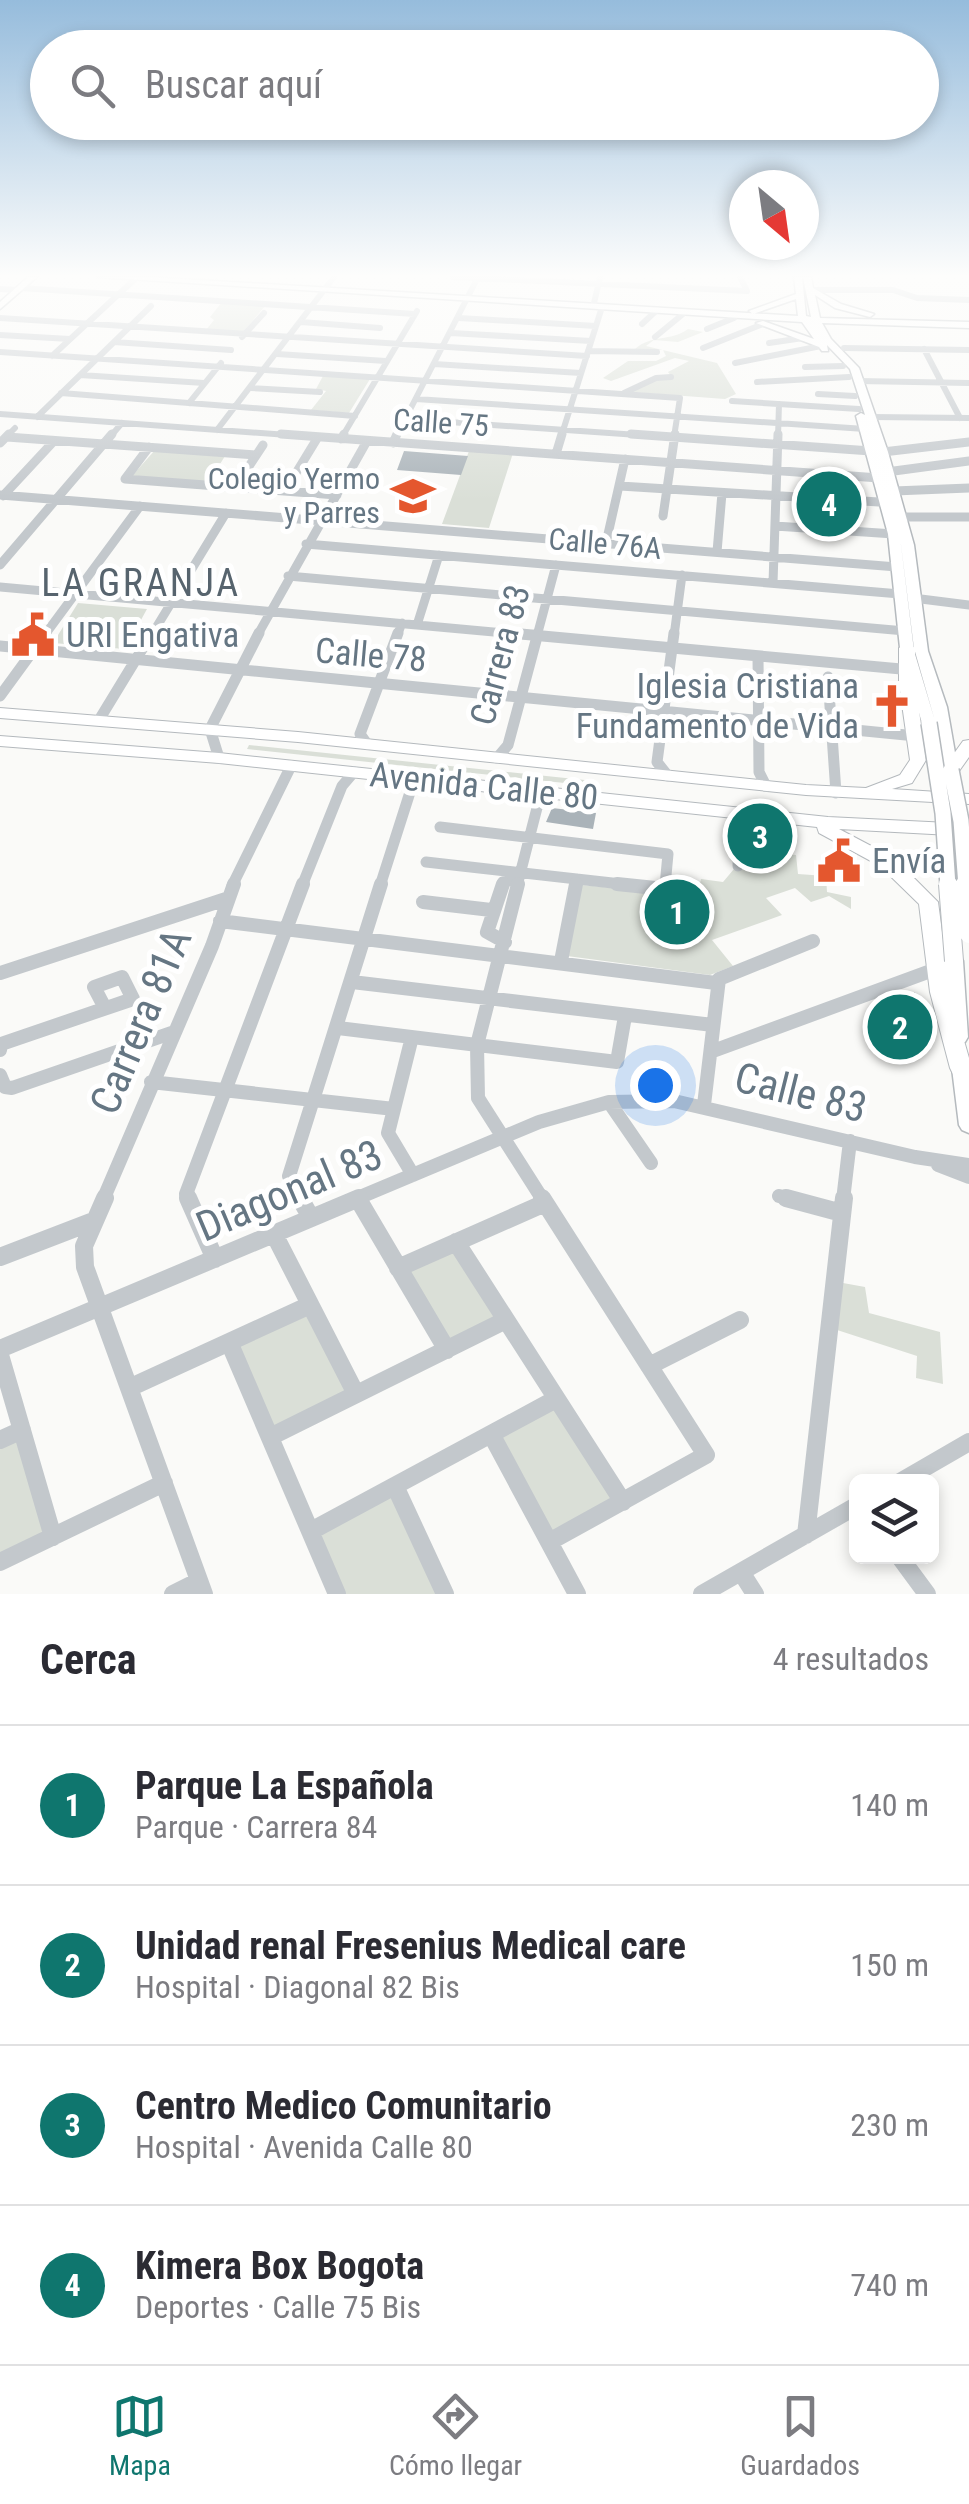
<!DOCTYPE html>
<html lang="es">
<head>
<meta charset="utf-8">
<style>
	body { margin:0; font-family:"Roboto Condensed",sans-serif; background:#f7f7f7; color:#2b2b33 }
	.controls { position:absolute; right:30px; bottom:30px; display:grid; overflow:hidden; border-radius:15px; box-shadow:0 5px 15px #0003 }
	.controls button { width:90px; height:90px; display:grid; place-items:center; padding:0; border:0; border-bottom:2px solid #e1e1e2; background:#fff; color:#2b2b33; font:50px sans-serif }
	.compass { position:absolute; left:729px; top:170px; width:90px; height:90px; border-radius:50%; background:#fff; box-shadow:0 5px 15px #0003; rotate:151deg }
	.you { position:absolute; left:655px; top:1085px; width:35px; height:35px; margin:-25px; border:8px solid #fff; border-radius:50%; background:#1a73e8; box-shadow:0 0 0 15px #1a73e833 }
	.badge { display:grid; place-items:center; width:65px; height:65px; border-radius:50%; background:#0f766e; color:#fff; font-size:32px; font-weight:700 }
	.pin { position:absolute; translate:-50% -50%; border:5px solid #fff; box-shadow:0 2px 10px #0006 }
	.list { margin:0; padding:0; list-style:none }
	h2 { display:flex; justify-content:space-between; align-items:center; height:130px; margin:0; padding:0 40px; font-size:42px }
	h2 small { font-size:32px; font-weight:400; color:#7c7c81 }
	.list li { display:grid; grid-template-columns:65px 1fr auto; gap:30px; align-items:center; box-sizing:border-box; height:160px; padding:0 40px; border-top:2px solid #e1e1e2 }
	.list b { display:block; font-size:38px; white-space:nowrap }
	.list p { margin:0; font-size:32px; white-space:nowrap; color:#7c7c81 }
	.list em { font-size:32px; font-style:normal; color:#7c7c81 }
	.icon { flex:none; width:55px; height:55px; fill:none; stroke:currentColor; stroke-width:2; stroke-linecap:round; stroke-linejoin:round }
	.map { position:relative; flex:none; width:969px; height:1594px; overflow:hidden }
	.search { position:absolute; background:#fff; box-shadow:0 5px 15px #0003; left:30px; right:30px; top:30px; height:110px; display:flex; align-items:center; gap:25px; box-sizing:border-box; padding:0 35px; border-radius:55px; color:#7c7c81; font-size:38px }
	.sheet { height:770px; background:#fff }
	nav { display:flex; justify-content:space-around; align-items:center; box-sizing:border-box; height:140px; border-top:2px solid #e1e1e2; background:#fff; font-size:28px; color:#7c7c81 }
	nav a { display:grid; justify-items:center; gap:5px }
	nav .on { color:#0f766e }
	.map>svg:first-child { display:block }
	.green { fill:#dadfd7 }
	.building { fill:#aab3b9 }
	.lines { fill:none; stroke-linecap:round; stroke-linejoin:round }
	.major-casing { stroke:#b5babe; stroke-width:3 }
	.highway-casing { stroke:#b4b9bd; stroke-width:2 }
	.minor-far4 { stroke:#c3c8cc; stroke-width:6 }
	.minor-far3 { stroke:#c3c8cc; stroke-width:9 }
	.minor-far2 { stroke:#c3c8cc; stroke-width:11 }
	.minor-far1 { stroke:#c3c8cc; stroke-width:14 }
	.minor { stroke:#c3c8cc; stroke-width:18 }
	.major { fill:#fff; fill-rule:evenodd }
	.highway { fill:#fff; fill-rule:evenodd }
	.major-bridge-far1-casing { stroke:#b5babe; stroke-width:18; stroke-linecap:butt }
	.major-bridge-casing { stroke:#b5babe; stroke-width:20; stroke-linecap:butt }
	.major-bridge-far1 { stroke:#fff; stroke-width:15 }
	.major-bridge { stroke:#fff; stroke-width:18 }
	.labels { text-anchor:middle; stroke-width:10; stroke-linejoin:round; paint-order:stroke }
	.far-street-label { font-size:30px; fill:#657683; stroke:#fff }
	.far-poi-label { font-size:30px; fill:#657683; stroke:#fff; text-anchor:end }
	.poi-label { font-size:35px; fill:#657683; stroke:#fff; text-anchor:start }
	.street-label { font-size:35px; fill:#657683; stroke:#fff }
	.neighbourhood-label { font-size:38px; letter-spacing:2.5px; fill:#57646e; stroke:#fff }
	.near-street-label { font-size:42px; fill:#657683; stroke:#fff }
</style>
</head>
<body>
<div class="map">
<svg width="969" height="1594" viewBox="0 0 969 1594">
	<rect width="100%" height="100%" fill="#fafaf8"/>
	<path class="green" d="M222,302L266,305L243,332L206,330L214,320L210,317Z
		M688,329L703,332L678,342L654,340L646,346L717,363L736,394L725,399L631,392L657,379L673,378L668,372L689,361L675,358L611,381L603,378L628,361H656L666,356L663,350L635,349C652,334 670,342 688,329Z
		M323,376L370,379L349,413L311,410L326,391L316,389Z
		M155,450L225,456L217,469L241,471L232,484L132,476Z
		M469,451L513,453L489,528L442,524Z
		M78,603L147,609L125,649L53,643Z
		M249,745L594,781L593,786L247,749Z
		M759,852L796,855L798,874L826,876L827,892L851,897V909L829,896L811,902L795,888L766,898L782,915L712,940L733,966L710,975L567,956L582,885L697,896L701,879L723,882L734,869L756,871Z
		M456,1242L506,1320L447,1350L398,1268Z
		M832,1281L865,1287L869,1313L940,1332L943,1384L916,1378L917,1356L831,1328Z
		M310,1305L356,1394L270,1437L229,1342Z
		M556,1399L623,1502L549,1542L491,1434Z
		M22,1430L53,1537L0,1562V1440Z
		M395,1486L445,1594H337L311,1531Z"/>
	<path class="building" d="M404,451L468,456L461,475L397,470Z
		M552,808L596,813L593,829L546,822Z
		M915,992L919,1055L884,1050L883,1004Z"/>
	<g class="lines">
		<g class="major-casing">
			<path id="major" d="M28,277H37L0,309V302Z
				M97,277H148L798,316L796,299L753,314L749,311L796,294L794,277H802L806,316L811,317L803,277H811L813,288L841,304L874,314L870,317L835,308L815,295L820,318L969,322V328L822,323L831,339L859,368L888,452L914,545L928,651L947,707L958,770L951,774L944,770L936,723L929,727L922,723L900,648L888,534L856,416L861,413L865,415L850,369L827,345L828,351H822L819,347L756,323L763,321L814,339L802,322ZM900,537L914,651L935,721L914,648Z
				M954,955L960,957L963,961L968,1037L965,1042L959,1044L953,1042L950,1037L945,961L948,957Z
				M960,1053L967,1055L969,1060V1133L962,1130L959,1125L951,1060L953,1055Z"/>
		</g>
		<g class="highway-casing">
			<path id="highway" d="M907,643L915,648V683L926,760L912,783L892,789L969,794V804L806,795L298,742L0,718V708L298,732L806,785L866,788L900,775L910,760L899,683V648Z
				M0,736L219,753L828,817L969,824V836L839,829L894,858L938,902L950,992L969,1058V1073L961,1076L953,1074L950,1068L930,992L919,904L880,866L819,833L817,827L219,763L0,746Z
				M969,740V757L957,774H945L942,770L945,766L963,741Z"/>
		</g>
		<path class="minor-far4" d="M453,277L747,291L740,277
			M21,288L415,314
			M0,289L18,290
			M812,290H893L917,298L969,300
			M594,303L600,278
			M0,318L587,356
			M459,318L596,326
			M301,322L380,328
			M642,324L657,310
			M707,329L734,318
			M451,333L591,341
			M0,335L70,339
			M242,337L264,313
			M655,337L683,314
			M114,342L231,350
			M769,343L803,338
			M703,348L763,324
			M844,348L969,350
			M924,349L960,418
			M588,351L657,352
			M0,352L680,398L674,437
			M277,354L386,361
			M52,356L135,279
			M735,363L821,346
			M434,364L581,373
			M805,367L843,366
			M80,375L204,383
			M859,381L969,383
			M757,382L849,377
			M251,388L320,392
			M61,393L355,416
			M624,393L656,378L671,377
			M818,394L855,396
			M416,399L865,429
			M732,401L859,409
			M189,403L221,363
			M0,414L315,437
			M37,417L151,306
			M872,417L969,418
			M406,419L667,437
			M217,430L334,277
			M6,437L15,428
			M110,437L122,423
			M342,437L417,311
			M396,437L478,277
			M561,437L602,307
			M778,437L779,404"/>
		<path class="minor-far3" d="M281,434L879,478
			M631,434L871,451
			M7,437L256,455
			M341,439L344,434
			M0,443L9,434
			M393,443L397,434
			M883,452L969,442
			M556,454L562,434
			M879,473L969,461
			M125,479L337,495
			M125,479L149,447
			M236,486L263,445
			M620,486L895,503
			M285,491L318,437
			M894,491L969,488
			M0,495L897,567
			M3,496L54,441
			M663,516L675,434
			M901,517H969
			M775,526L894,534
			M606,543L625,459
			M306,544L900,594
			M717,552L722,493
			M0,565L112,434
			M288,576L905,631
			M773,583L778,434
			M0,587L538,636
			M913,598L969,605
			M417,625L439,555
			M44,636L140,506
			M151,636L226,513
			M257,636L367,441
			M397,636L402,623
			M537,636L556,565
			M674,636L682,575"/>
		<path class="minor-far2" d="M510,633L912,670
			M0,646L916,736
			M758,656L759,772L766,786
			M828,677L836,793
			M0,696L46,633
			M99,720L152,633
			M367,744L360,734L398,633
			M219,758L210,729L259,633
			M497,758L508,745L538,633
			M668,776L657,762L674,633
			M440,827L668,854L665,886
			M426,862L639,886
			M738,866L740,814
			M232,886L291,766
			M302,886L342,786L354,772
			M380,886L412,786L410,778
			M502,886L503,882L518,879
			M517,886L538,804L551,794
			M576,886L577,879"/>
		<path class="minor-far1" d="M503,884L487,932L505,942
			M518,884L477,1045L478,1098L543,1200
			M617,884L665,889V884
			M423,902L491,910
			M220,921L716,983
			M561,961L576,884
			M0,973L226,899
			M352,982L713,1025
			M338,1028L617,1062L625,1016
			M412,1037L388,1133L413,1175
			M0,1050L1,1044L133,999L122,977L94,987L105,1008
			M713,1051L936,969
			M0,1075L5,1087L12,1088L174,1032
			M151,1082L394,1109
			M609,1102L651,1163
			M704,1105L719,979L813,941
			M938,1165L969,1177
			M779,1196L795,1200
			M103,1200L212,946L234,884
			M189,1200L186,1194L303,884
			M302,1200L289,1176L381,884
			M353,1200L539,1122L609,1102L674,1101L915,1157L969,1165
			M843,1200L850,1141"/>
		<path class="minor" d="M105,1198L84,1246L85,1267L204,1594
			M188,1198L215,1259
			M300,1198L311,1218
			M542,1198L706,1455L549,1542
			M786,1198L842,1213
			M358,1199L447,1350
			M274,1234L356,1394
			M456,1242L623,1502
			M0,1257L91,1222
			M398,1268L545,1203
			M229,1342L337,1594
			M0,1349L359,1198
			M0,1355L53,1537
			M649,1366L740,1320
			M129,1388L310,1305
			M491,1434L577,1594
			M270,1437L506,1320
			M0,1440L22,1430
			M900,1482L969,1442
			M395,1486L445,1594
			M311,1531L556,1399
			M806,1535L844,1198
			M899,1556L927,1594
			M0,1562L164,1483
			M741,1572L755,1594
			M173,1594L199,1581
			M702,1594L856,1506"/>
		<use href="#major" class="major"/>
		<use href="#highway" class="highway"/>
		<g class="major-bridge-far1-casing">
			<path id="major-bridge-far1" d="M929,723L943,813L948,886
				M951,770L961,821L966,886"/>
		</g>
		<g class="major-bridge-casing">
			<path id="major-bridge" d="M948,884L954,961
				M965,884L969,934"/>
		</g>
		<use href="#major-bridge-far1" class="major-bridge-far1"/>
		<use href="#major-bridge" class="major-bridge"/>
	</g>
	<linearGradient id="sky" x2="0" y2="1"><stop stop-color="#96bcdc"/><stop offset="0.55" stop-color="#fdfdfc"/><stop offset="1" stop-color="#fdfdfc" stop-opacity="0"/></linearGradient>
	<rect width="969" height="501" fill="url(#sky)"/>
	<defs>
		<g id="school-bare" transform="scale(3.45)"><path d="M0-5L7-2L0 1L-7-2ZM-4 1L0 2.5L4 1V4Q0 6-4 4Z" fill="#e4572e" stroke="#fff" stroke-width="2.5" paint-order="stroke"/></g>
		<g id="civic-bare" transform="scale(3.45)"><path d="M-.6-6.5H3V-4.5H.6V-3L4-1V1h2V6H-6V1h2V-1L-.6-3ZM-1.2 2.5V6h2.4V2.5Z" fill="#e4572e" stroke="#fff" stroke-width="2.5" paint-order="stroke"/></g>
		<g id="church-bare" transform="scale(3.45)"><path d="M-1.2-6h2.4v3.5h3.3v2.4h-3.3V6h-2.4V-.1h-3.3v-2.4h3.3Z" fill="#e4572e" stroke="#fff" stroke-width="2.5" paint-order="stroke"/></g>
	</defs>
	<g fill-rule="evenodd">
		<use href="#school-bare" x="413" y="496"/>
		<use href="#civic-bare" x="33" y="635"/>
		<use href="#church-bare" x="892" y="706"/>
		<use href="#civic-bare" x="839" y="861"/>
	</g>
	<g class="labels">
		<g class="far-street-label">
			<text transform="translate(441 423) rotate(4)" y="10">Calle 75</text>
			<text transform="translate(605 544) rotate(5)" y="10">Calle 76A</text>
		</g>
		<g class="far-poi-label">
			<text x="380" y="489">Colegio Yermo<tspan x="380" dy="34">y Parres</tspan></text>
		</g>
		<g class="poi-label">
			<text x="66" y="647">URI Engativa</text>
			<text x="859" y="698" text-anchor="end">Iglesia Cristiana<tspan x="859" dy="40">Fundamento de Vida</tspan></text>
			<text x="872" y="873">Envía</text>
		</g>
		<g class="street-label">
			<text transform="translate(371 655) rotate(5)" y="12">Calle 78</text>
			<text transform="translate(500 655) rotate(-75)" y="12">Carrera 83</text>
			<text transform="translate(484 786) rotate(6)" y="12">Avenida Calle 80</text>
		</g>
		<g class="neighbourhood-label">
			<text x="141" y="596">LA GRANJA</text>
		</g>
		<g class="near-street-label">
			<text transform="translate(140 1021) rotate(-67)" y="15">Carrera 81A</text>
			<text transform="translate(801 1092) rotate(14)" y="15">Calle 83</text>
			<text transform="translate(289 1190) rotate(-23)" y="15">Diagonal 83</text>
		</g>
	</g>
</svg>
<div class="controls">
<button><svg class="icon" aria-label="layers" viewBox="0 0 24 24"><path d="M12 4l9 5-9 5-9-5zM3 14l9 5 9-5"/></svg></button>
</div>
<svg class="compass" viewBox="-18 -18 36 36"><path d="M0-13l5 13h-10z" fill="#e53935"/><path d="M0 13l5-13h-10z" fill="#7c7c81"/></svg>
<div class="you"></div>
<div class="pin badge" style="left:677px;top:912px">1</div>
<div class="pin badge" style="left:900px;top:1027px">2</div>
<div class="pin badge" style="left:760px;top:836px">3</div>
<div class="pin badge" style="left:829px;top:504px">4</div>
<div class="search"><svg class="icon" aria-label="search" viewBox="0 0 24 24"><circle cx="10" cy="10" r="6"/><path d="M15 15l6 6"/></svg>Buscar aquí</div>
</div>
<section class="sheet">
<h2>Cerca<small>4 resultados</small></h2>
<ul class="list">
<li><span class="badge">1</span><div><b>Parque La Española</b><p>Parque · Carrera 84</p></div><em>140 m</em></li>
<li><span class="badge">2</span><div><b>Unidad renal Fresenius Medical care</b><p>Hospital · Diagonal 82 Bis</p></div><em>150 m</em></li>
<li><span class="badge">3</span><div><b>Centro Medico Comunitario</b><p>Hospital · Avenida Calle 80</p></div><em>230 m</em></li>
<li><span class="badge">4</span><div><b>Kimera Box Bogota</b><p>Deportes · Calle 75 Bis</p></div><em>740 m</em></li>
</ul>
</section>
<nav>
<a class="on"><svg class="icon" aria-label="map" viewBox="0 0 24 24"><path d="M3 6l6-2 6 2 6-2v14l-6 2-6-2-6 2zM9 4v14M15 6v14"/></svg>Mapa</a>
<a><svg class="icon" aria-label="directions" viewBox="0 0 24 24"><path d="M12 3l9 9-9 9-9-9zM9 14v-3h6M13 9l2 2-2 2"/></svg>Cómo llegar</a>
<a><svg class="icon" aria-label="saved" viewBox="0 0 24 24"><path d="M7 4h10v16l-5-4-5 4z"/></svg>Guardados</a>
</nav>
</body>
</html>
